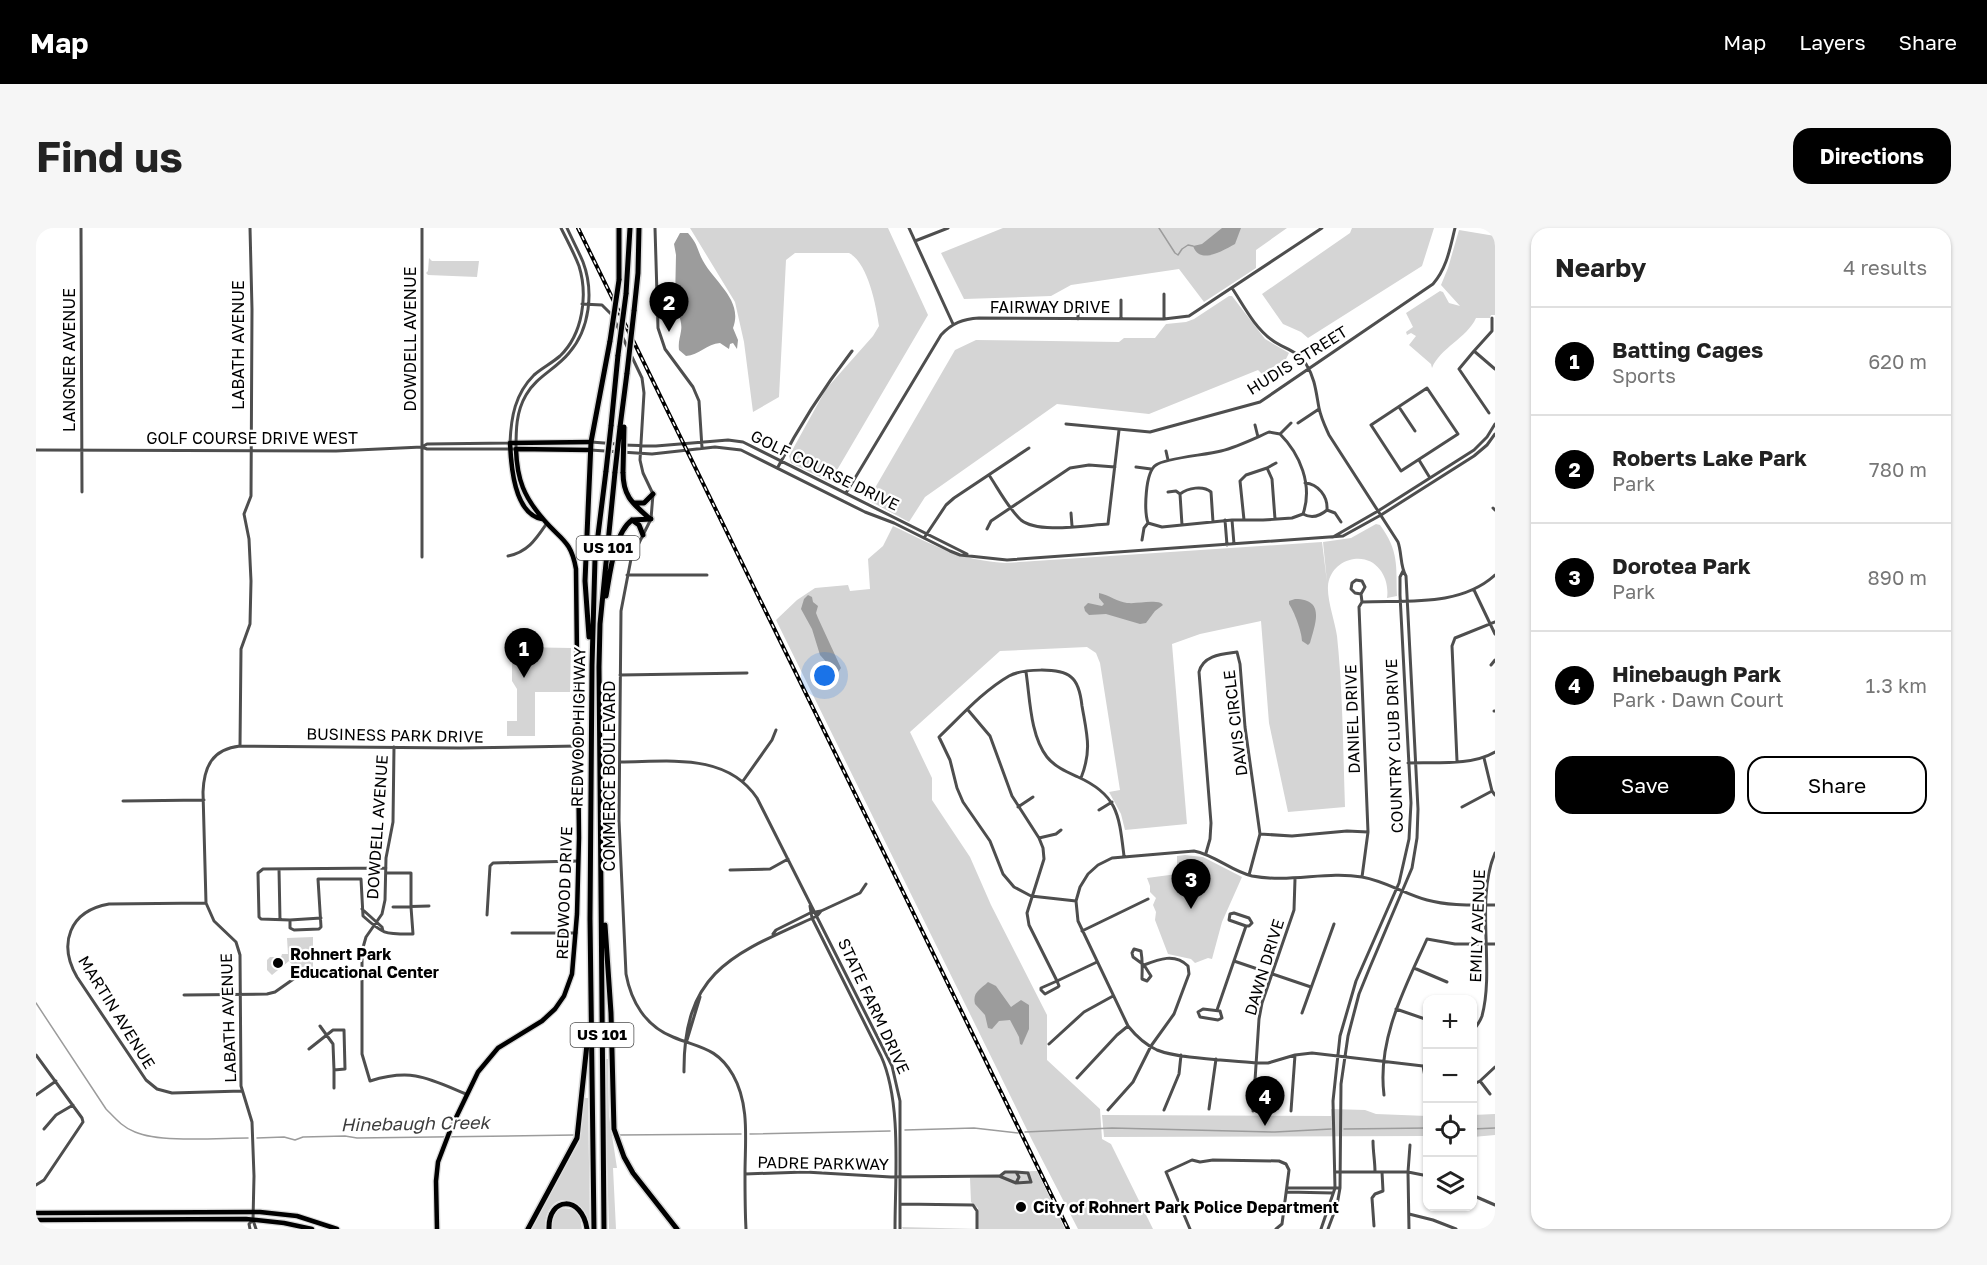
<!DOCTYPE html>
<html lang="en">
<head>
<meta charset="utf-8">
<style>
	body { margin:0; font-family:"Golos Text",sans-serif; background:#f6f6f6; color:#222 }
	.controls { position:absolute; right:18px; bottom:18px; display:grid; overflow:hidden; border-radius:12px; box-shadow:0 2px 4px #0004 }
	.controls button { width:54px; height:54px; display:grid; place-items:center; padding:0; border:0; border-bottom:2px solid #e0e0e0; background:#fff; color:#222; font:30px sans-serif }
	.you { position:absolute; left:789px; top:448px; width:21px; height:21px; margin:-15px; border:4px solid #fff; border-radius:50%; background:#1a73e8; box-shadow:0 0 0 9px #1a73e833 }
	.badge { display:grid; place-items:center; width:39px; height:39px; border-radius:50%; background:#000; color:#fff; font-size:20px; font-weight:700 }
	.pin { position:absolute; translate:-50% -50px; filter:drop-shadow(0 2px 3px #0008) }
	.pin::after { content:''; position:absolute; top:32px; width:21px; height:18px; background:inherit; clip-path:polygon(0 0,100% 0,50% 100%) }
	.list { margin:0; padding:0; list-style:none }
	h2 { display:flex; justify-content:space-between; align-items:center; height:78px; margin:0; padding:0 24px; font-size:26px }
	h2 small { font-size:20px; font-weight:400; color:#767676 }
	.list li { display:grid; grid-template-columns:39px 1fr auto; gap:18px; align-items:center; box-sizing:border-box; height:108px; padding:0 24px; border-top:2px solid #e0e0e0 }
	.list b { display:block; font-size:22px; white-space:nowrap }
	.list p { margin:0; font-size:20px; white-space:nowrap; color:#767676 }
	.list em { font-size:20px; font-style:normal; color:#767676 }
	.actions { display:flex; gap:12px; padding:18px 24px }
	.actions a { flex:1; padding:14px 0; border:2px solid #000; border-radius:18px; text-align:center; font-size:21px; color:#000 }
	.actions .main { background:#000; color:#fff }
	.icon { flex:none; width:33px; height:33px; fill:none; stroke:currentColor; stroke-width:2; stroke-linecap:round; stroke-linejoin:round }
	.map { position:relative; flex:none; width:1459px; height:1001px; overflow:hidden; border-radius:18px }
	header { display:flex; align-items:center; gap:36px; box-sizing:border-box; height:84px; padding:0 30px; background:#000; color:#fff }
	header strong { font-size:28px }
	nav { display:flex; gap:33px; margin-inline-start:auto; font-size:21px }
	.intro { display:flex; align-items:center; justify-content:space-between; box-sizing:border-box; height:144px; padding:0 36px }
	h1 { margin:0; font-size:42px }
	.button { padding:15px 27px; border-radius:18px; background:#000; color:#fff; font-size:21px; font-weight:700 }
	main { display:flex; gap:36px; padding:0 36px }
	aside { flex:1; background:#fff; border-radius:18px; box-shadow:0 2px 4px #0004 }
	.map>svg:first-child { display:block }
	.green { fill:#d5d5d5 }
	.water { fill:#9c9c9c }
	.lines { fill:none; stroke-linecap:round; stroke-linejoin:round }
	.stream { stroke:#9c9c9c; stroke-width:1.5 }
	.major-casing { stroke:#dbdbdb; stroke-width:7 }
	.highway-casing { stroke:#dbdbdb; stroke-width:8 }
	.minor { stroke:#4e4e4e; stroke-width:3 }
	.major { stroke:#000; stroke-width:4.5 }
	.highway { stroke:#000; stroke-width:5 }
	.rail-casing { stroke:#000; stroke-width:4 }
	.rail { stroke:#fff; stroke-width:1.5; stroke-dasharray:4.5; stroke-linecap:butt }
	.highway-bridge-casing { stroke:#dbdbdb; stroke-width:8; stroke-linecap:butt }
	.highway-bridge { stroke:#000; stroke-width:5 }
	.poi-dot { fill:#000; stroke:#fff; stroke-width:2 }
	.labels { text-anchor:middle; stroke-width:4.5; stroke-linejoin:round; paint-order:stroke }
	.shield { fill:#fff; stroke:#4c4c4c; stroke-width:1.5 }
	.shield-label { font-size:15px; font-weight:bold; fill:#000 }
	.street-label { font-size:16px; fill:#000; stroke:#fff }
	.poi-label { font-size:16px; font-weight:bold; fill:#000; stroke:#fff; text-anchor:start }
	.water-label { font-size:18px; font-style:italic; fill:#3d3d3d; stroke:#fff }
</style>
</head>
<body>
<header>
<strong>Map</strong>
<nav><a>Map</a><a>Layers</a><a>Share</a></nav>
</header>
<div class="intro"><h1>Find us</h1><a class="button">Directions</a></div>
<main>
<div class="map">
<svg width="1459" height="1001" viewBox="0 0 1459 1001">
	<rect width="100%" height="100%" fill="#fff"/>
	<path class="green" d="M654,0H852L892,87L794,254L755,235L753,228L790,161L837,108L843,98C840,77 832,35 813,25H759L750,32L743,169L717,184L708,114L699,74Z
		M967,0H1251L1220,22V40L1168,74L1143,41L1035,57L1015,68L928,71L905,25Z
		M1316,0H1398L1386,38L1272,110L1265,104L1247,96L1226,66L1314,5Z
		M1423,2L1459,8V87H1455L1454,90H1440C1431,110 1404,120 1396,140L1395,136L1373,117L1380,108L1375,105L1371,107L1370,104L1377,99L1370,85L1404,63L1407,64L1413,75L1424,78L1405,57L1412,40Z
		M393,30L396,33H443L441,49L392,47L390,45L392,43Z
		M1193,68H1196L1229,111L1253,125L1250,131L1226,146L1222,142L1113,186L1021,176L889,269L873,294L832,272L919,122L940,112L1083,114L1088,110H1119L1130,96L1150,94L1158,91Z
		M1340,296L1344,297C1363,323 1360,337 1361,368L1351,370C1354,350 1341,328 1318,331C1304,333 1293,344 1292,358C1291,372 1299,394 1301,408C1307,465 1307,523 1309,579L1252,584L1233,495L1225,393L1164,406L1136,416L1151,596L1089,602L1085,586L1073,564L1084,562L1064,435L1060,425L1051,419L964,423L874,504L896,550V572L934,629L955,677L1011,787V832L1064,881L1066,911L1075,916L1117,1001H1042L997,914L740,392L761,372L779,360L812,357L814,363L834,361L832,331L847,318L857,298C898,317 922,332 969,335L1286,314L1291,354L1287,314L1315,310Z
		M480,419L535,420L534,464H499V508H471V493H481V461L476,453V422Z
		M1149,627L1167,629L1206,649L1186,694L1176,731L1172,730L1159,735L1155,731L1132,726L1119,692L1120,684L1117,677L1120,670L1114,664V658L1111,650L1141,646V628Z
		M277,709V740L260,741L253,733L236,747L231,742V732L234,729H245L246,726H252L251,710Z
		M568,831H572L573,888L581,940H577L580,1001H573Z
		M548,870H552L554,1001H552C547,962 509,963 509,1001H496L544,909Z
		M1295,881L1329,882L1340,886L1391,888V908L1068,909L1066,887L1295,888Z
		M1459,886V907L1437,909V887Z
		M1001,943L1029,1001H867L866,999L942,1001V980L935,974L934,950H964L967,944Z
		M523,980C541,981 544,981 546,1001H515L516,988Z"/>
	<path class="water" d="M1186,0H1205L1199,16C1186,23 1164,37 1157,18L1166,16Z
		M644,5H652C661,16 660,17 665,29C676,53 708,71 697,100L702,112L701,121L697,115L694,116L693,121L684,115C671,116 663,127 650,128L643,122C642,114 644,110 645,103C647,92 640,83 639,73L640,27L638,16Z
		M1063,365C1073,367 1082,374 1091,375C1103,376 1113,372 1125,375L1127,377L1119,383L1110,395L1104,396L1070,386L1053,387L1049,383L1048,379L1052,375L1066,378L1068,376L1063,370Z
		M772,367L776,369L777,374L782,378L780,385L782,390L805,440L801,446L784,427L776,401L765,381L768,371Z
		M1259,371C1290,371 1279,396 1274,415L1272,417L1266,413C1266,404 1258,383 1253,376V373Z
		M952,754L960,758L975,779L985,772L993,777V801L986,817L984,816L983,809L974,792L963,793L956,801L952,800L949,787L939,776C936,764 945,761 952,754Z"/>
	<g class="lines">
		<path class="stream" d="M1123,0L1139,25L1142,27L1146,21L1152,17L1157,18
			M0,775L70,881C78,889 87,900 99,904C124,915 183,910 212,910
			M1308,901L1392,900
			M1436,901L1459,900
			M869,902L938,900L982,905
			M989,904L1076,900L1239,904L1295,901
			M714,906L854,903
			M583,907L705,906
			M221,910L248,909L259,912L267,909L309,908L321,910L538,907"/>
		<g class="major-casing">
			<path id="major" d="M506,291C478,286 475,237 474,215L555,214
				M0,985L224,984L261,988L301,1001
				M0,992L210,991L248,995L276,1001
				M401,1001L400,953L402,934L415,900L442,844L462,820L506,793L519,781L528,768L536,746L541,686L543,610L540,341C535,312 525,312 508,292C488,269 481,252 480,221L554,222"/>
		</g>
		<g class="highway-casing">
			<path id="highway" d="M583,52V0
				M590,66L594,0
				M598,83L602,45L603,0
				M575,198L582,127
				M584,199L591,145
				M587,244C587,268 596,275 613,290
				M599,275H608L617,266
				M596,292L603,297L607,307
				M570,368C574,346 578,305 596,292L615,291
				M553,409L549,353L555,214L574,113
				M569,697L575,785L578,901L588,929L597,945L641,1001
				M492,1001L541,910L551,816L554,807
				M513,1001C512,968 546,967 551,1001
				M558,1001L554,691L556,437L559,331L570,243
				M568,1001L563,439L564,396L579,244"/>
		</g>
		<path class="minor" d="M45,0L46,264
			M619,0L622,100L629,121L657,159L663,173L666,220
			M873,0L917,96
			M879,13L912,0
			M1196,60C1208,78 1218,99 1236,112C1248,121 1261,122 1270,136C1279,150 1280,164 1283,180C1285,190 1289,198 1293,207L1362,314C1366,325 1364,339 1370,348L1382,581L1381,610L1376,640L1334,739L1323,766L1312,808L1305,856L1304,960L1301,977L1292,1001
			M546,76L566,77L576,87L606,150L608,165L604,232L607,245L617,266L615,291L595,331L585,383L583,592L590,746C595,773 609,798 637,809C663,820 681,819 697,847C714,877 709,913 709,946C709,964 709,983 710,1001
			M1456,90V103L1438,123L1459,141
			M1042,91V74
			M1085,91V72
			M1128,91V66
			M1438,123L1423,141L1453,185
			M1391,160L1422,206L1365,243L1335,197Z
			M1363,179L1379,203
			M1262,195L1283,181
			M1030,196L1114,204L1224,174L1397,56C1411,40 1414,20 1419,0
			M1219,197L1222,209
			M1233,204L1244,206C1264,226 1277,257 1267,286L1256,290L1227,292H1196L1126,299L1112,295C1108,283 1109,244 1120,237C1129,230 1170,227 1185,223C1201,219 1217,211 1233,204Z
			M1244,206L1255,195
			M555,214L581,216
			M587,217L620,218L692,212L707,214L931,326
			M386,219L391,216L474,215C475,189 479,166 498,147C506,140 516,135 524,128C547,106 552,67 543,38C538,25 531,12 525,0
			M0,222L300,223L386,219L391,221H480C480,202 480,184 490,167C500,149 520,141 533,125C554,101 558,63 547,34C542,22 536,11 531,0
			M554,222L616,226L679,219L705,222L829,284L858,295L914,323L924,327L971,332L1307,308L1345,287L1438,228L1451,217L1459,206
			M1130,223L1132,232
			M1383,232L1394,250
			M742,239C764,196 786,162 816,123
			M1100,239L1115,241
			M1231,240L1240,235
			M953,247C963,262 972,280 985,292C1002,306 1051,297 1072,296L1083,202
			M1269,255C1282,256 1292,268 1291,282
			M1132,264L1140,263L1144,266
			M810,265L905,107C916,95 927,91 943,90L1128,91L1153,88L1286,0
			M1144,266C1152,260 1167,257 1175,264L1177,294
			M1144,266L1146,297
			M1457,280L1459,282
			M1291,282L1299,285L1305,294
			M1035,285L1036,298
			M1267,286C1276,291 1284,288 1291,282
			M1189,292L1191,317
			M1196,292L1198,316
			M1208,292L1204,253L1210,247L1231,240L1236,251L1239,291
			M951,301L955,293L1034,240L1053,237L1079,239
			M1297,309L1342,283L1438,222L1451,209L1459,196
			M888,310L910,277L918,270L993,220
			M1106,312L1108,300L1112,295
			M472,328C492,324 500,311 511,295
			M386,329V0
			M591,347H671
			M1438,362L1459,406
			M1325,366L1319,365L1315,361L1316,355L1320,352L1326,353L1329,359L1325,366L1326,374L1323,379L1332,604L1326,649
			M1326,374C1370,372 1424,379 1459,347
			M1455,437L1459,432
			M990,444C994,470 994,507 1011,529C1019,539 1031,544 1042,549C1082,567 1083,587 1088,628
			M584,447L711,445
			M932,482L954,508L976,568L1003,610L1007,620L1008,631L991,685L993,697L1021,753L1061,734
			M1458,483H1459
			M204,518L205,421L214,396L215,353L213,311L208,286L215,268L216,81L214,0
			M358,519L357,594L350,630L349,672L346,686L330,709L326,723V826L334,853C376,840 392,850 430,866
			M1448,530L1456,563L1459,567
			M1421,533L1416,418L1419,410L1459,394
			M584,534C632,534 690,524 721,570L856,838L864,873V1001
			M1372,535C1400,534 1435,538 1459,524
			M707,553L736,512L740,502
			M87,573L168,572
			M982,579L997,569
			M1426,579L1456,563
			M1063,582L1076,574
			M1224,606L1256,608L1311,603L1332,604
			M1003,610L1020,606L1025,602
			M1170,625L1174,611L1175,595L1163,444C1167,427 1186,426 1201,424L1204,436L1209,499L1224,606L1213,647
			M243,641L244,692
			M694,642L734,641L752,631
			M350,645H375V679L377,706C349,706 348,707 327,688L325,651H282L285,699L283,701L258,702L254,700V692L225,691L223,689L222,645L227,641L350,640
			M1040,673L995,668L978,659L967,646L954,613L927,574L921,560L914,532L903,509C924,489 947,463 973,448C986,441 1023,439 1035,449C1043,455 1045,469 1046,478C1051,507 1056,522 1045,550
			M170,675L73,676C33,683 22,716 41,749L110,852L121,861L136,865L206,863
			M774,678L776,690L845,828C866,874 859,950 859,1001
			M357,679L393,678
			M326,681L346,699L347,703
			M451,687L454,638L457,635L542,633
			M254,692L285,690
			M1046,703L1112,671
			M476,705H540
			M737,706L740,702L774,685L785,683L824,665L830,656
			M1198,733L1275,759
			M1108,737L1097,729L1096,725L1098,721L1105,723C1107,734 1106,740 1106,751L1111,753L1115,748L1108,737
			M1378,740L1411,754
			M1021,753L1023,758L1022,759L1009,766L1005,762V760Z
			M148,767L231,766L239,764L266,745H325
			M1167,781L1184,783L1186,790L1182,792L1164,789L1162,784Z
			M1360,781L1392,792
			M1181,782L1210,698H1213L1216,695L1213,690L1198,685L1194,686L1193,692L1210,698
			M1266,785L1298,696
			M284,798L297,816L298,842
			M1436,804C1440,799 1444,794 1446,788C1459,740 1439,671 1459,625
			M651,812L664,769
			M1013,816L1048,784L1077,768
			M273,821L297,802H308L309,841L298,842V860
			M0,827L46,890L47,894L8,952L0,957
			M1392,836L1387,838L1276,825L1259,827L1232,835H1220C1195,832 1143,831 1121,822C1110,817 1100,808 1092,798L1042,693L1040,673L1044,659L1052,646L1062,637L1076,630L1158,623C1179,627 1195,643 1216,648C1254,655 1290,643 1326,649C1349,653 1369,666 1391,672C1413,678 1436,677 1459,677
			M1387,838L1392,865
			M648,844C647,741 700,725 781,688L785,683
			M1041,850L1081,807L1092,798
			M1444,853L1454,866
			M1436,857L1444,853L1459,839
			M0,867L20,853
			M1348,867C1341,811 1369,760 1391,711L1419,716H1459
			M1173,881L1180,831
			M1072,882L1097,854L1115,818L1138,786L1153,746L1152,738C1139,725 1123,731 1108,737
			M1128,882L1143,846L1145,827
			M1217,883L1223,791L1226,775L1258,682L1259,651
			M1255,883L1259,827
			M8,901L20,887L37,877
			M1337,913C1337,924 1339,933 1339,944
			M1436,932H1438
			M980,944L992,945L995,954L980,955
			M1299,944H1372L1392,948
			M709,946L769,944L855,949L963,948L980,955L983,949L980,944H969L964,948
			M1252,960H1304
			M1251,964L1297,965
			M1436,967L1459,977
			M865,976L937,977L941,983V1001
			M1373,986L1397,992L1420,1001
			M1338,998L1336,970L1339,966L1347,963L1346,944
			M214,1001L213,996L217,992
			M220,1001L217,992L218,948L216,894L205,858L204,727L200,714L178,693L170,675L167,564C168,539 176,521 204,518L424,520L542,518
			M1154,1001L1130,944L1156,932L1164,934L1177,932L1243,933L1250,936L1253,942L1246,996L1240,1001
			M1285,1001L1299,960L1297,873L1304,808L1320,753L1363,655L1373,611L1375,575L1364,367V349L1367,343
			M1373,1001L1372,944L1374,917"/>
		<use href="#major" class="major"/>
		<use href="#highway" class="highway"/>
		<g class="rail-casing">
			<path id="rail" d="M542,0L1032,1001"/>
		</g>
		<use href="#rail" class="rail"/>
		<g class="highway-bridge-casing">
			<path id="highway-bridge" d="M574,113L583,52
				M582,127L590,66
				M591,145L598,83
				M570,243L575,198
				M579,244L584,199
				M587,244L588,199"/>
		</g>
		<use href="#highway-bridge" class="highway-bridge"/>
	</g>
	<g class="poi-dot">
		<circle cx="242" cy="735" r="6"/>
		<circle cx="985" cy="979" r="6"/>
	</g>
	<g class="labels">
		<g class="shield">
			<rect x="540.5" y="308" width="63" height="24" rx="4.5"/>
			<rect x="534.5" y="795" width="63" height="24" rx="4.5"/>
		</g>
		<g class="shield-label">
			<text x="572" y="325">US 101</text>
			<text x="566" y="812">US 101</text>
		</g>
		<g class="street-label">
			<text x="1014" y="85">FAIRWAY DRIVE</text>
			<text transform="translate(374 111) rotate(-90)" y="6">DOWDELL AVENUE</text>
			<text transform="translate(202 117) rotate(-90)" y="6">LABATH AVENUE</text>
			<text transform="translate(33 132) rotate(-90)" y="6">LANGNER AVENUE</text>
			<text transform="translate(1261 132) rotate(-32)" y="6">HUDIS STREET</text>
			<text x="216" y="216">GOLF COURSE DRIVE WEST</text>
			<text transform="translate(789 242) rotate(26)" y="6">GOLF COURSE DRIVE</text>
			<text transform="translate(1316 491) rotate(-92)" y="6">DANIEL DRIVE</text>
			<text transform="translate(1199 495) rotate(-97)" y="6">DAVIS CIRCLE</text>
			<text transform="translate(542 499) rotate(-89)" y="6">REDWOOD HIGHWAY</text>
			<text transform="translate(359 507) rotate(1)" y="6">BUSINESS PARK DRIVE</text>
			<text transform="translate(1358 518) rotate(-92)" y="6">COUNTRY CLUB DRIVE</text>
			<text transform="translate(573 548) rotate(-90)" y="6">COMMERCE BOULEVARD</text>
			<text transform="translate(341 599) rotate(-86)" y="6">DOWDELL AVENUE</text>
			<text transform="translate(528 665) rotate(-88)" y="6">REDWOOD DRIVE</text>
			<text transform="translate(1441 698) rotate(-88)" y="6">EMILY AVENUE</text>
			<text transform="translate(1228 739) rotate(-73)" y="6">DAWN DRIVE</text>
			<text transform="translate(838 778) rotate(65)" y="6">STATE FARM DRIVE</text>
			<text transform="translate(81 784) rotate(58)" y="6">MARTIN AVENUE</text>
			<text transform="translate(192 790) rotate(-92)" y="6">LABATH AVENUE</text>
			<text transform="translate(787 935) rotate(1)" y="6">PADRE PARKWAY</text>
		</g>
		<g class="poi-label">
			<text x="254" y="732">Rohnert Park<tspan x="254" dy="18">Educational Center</tspan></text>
			<text x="997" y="985">City of Rohnert Park Police Department</text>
		</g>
		<g class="water-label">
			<text transform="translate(379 896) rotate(-1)" y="6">Hinebaugh Creek</text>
		</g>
	</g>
</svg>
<div class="controls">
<button>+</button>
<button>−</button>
<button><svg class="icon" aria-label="locate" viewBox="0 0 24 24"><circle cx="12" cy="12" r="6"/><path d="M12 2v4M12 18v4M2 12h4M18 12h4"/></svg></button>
<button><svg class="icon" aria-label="layers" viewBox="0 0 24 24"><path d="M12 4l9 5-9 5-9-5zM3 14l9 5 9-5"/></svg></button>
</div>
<div class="you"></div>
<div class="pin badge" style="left:488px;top:450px">1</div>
<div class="pin badge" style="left:633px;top:104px">2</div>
<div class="pin badge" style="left:1155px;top:681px">3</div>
<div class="pin badge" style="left:1229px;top:898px">4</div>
</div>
<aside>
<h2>Nearby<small>4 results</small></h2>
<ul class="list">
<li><span class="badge">1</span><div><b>Batting Cages</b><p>Sports</p></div><em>620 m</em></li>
<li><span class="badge">2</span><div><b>Roberts Lake Park</b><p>Park</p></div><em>780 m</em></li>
<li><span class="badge">3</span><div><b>Dorotea Park</b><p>Park</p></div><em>890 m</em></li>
<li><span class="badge">4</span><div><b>Hinebaugh Park</b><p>Park · Dawn Court</p></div><em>1.3 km</em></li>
</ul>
<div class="actions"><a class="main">Save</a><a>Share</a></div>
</aside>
</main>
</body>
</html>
